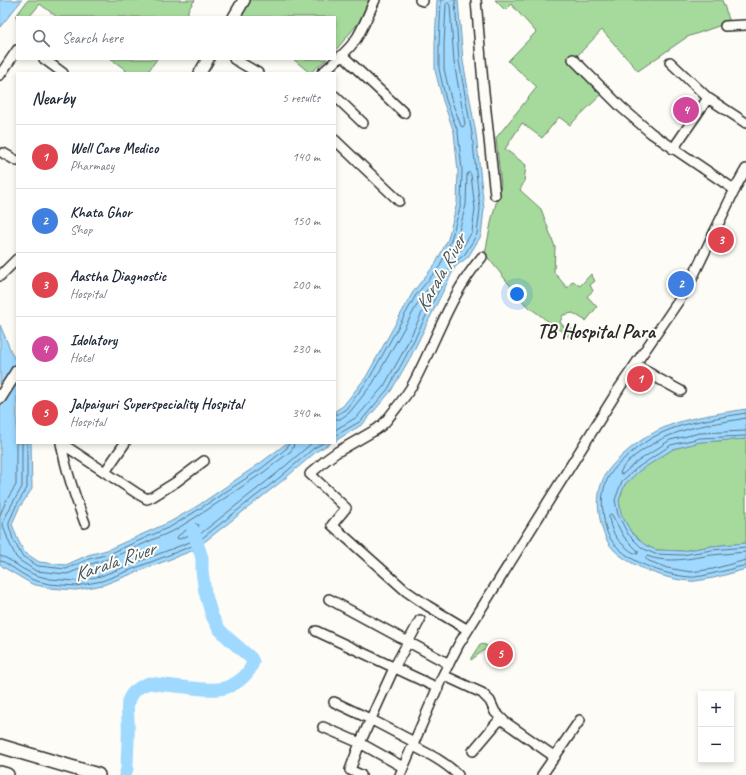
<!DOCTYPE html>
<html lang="en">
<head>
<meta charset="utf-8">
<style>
	body { margin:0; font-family:Caveat,sans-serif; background:#f2f2f3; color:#1f2937 }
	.controls { position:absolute; right:12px; bottom:12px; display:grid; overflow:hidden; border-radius:0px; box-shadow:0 2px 6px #0003 }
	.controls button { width:36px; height:36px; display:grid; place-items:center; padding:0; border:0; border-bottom:1px solid #e0e1e3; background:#fff; color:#1f2937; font:20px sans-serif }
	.you { position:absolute; left:517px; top:294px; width:14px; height:14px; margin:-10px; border:3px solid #fff; border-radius:50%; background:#1a73e8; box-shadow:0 0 0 6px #1a73e833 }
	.badge { display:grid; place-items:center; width:26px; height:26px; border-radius:50%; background:#b45309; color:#fff; font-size:13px; font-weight:700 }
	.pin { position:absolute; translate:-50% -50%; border:2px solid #fff; box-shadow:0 1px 4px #0006 }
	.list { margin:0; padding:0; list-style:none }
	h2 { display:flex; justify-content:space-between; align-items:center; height:52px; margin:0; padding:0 16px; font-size:17px }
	h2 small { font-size:13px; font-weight:400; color:#747a83 }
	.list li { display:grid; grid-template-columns:26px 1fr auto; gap:12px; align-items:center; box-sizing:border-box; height:64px; padding:0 16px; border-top:1px solid #e0e1e3 }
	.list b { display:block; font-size:15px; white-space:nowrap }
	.list p { margin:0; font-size:13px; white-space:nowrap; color:#747a83 }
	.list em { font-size:13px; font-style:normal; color:#747a83 }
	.icon { flex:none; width:22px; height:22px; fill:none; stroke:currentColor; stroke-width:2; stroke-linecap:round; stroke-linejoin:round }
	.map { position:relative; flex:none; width:746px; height:775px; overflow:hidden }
	.search { position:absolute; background:#fff; box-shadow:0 2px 6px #0003; left:16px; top:16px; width:320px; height:44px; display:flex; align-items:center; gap:10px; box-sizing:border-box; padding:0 14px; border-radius:0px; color:#747a83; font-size:15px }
	.panel { position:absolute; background:#fff; box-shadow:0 2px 6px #0003; left:16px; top:72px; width:320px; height:372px; border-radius:0px }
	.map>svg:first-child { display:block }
	.green { fill:#a6da9c; stroke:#688264 }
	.water { fill:#9fd9ff; stroke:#7193aa }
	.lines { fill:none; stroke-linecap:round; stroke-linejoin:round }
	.shore { stroke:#597180; stroke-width:1 }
	.river { stroke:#9fd9ff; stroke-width:13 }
	.minor-casing { stroke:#2b2b2b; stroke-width:12 }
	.major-casing { stroke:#2b2b2b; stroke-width:14 }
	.highway-casing { stroke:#2b2b2b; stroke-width:16 }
	.minor { stroke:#fdfcf7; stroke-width:9 }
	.major { stroke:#fdfcf7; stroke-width:11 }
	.highway { stroke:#fdfcf7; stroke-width:13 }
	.labels { text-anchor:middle; stroke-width:4; stroke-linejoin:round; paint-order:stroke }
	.water-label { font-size:20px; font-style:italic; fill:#485660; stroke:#fdfcf7 }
	.neighbourhood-label { font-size:20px; font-weight:bold; fill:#2b2b2b; stroke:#fdfcf7 }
</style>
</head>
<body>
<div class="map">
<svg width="746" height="775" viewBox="0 0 746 775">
	<rect width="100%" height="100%" fill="#fdfcf7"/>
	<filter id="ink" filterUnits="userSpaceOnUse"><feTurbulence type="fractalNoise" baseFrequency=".025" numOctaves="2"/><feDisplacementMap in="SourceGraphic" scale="8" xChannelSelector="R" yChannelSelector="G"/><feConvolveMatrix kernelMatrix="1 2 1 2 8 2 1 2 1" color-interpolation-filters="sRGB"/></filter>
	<g filter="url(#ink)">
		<path class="green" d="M28,0H195L188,10V17H57L40,4L29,17H17V20L16,16Z
			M249,0H369L360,21L335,51V17H240Z
			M495,0H722L730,22L687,37L638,71L602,30L575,58L605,91L570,125L559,117L542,138L522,123L505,149L526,165L524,182L520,190L541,209L555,247L554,272L567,288L573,281L580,286L591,274L595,281L590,285L593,291L587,296L597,307L586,321L573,313L563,315L560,322L565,328L573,329L575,338L573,340L525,304L485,254L492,218L501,185L496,138L537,87L508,61L536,32L511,4L505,10Z
			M111,59H157L147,73H124L126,70Z
			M293,59H327L310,73Z
			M746,439V543L712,546L682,551L656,550L645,545L631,532L621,514L619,500L625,484L639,471L673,449L700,442Z
			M480,644L486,645L487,648L471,660V658Z"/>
		<path class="water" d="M0,0H22L0,27Z
			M437,0H458L463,61L476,134L484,209L481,236L468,257L455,267L410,358L391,391L363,424L335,441V411L343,406L366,377L413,292L436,263L448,239L457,203L458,171L454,132L443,101L435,70V45Z
			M0,325L13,356L17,363V443H31L32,489L19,508L12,524L17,538L24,552L39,562L66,565L88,555L107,550L170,522L199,505L259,464L287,443H331L317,451L282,481L194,550L103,585L76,590L49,588L32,584L3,567L0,564Z
			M746,409V439L700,442L673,449L639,471L625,484L619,500L621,514L631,532L645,545L656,550L682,551L712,546L746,543V569C731,573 717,578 702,580C698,580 694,582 690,581C667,580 629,566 613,549C604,539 601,526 599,513C597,500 599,487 605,475C613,462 632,446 645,438C674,418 712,415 746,409Z"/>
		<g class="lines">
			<path class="shore" d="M448,3L450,5L454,62L465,124L463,127L461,126L451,99L444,69V45L446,5Z
				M470,173L471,175L475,209L472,232L461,250L452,257L450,255L456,242L466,205L467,175L468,173Z
				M746,413C713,419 676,422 647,441C635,449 617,463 609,476C603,487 601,500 603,511C604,520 605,530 610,538C624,561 663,575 690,577C693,578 698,576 702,576C711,574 719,572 728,570C734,568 740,566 746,566
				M335,414H338L346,409L369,379L416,295L440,266L451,240L461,204L462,170L458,132L446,100L439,69V45L441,0
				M746,418C721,423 694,425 671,435C658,440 647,447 636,455C630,460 623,465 620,473L621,474H623L634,464L670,440L700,433L746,431
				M335,419H340L349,413L373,383L421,298L433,282L435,281L436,284L402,354L384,386L357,417L335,430
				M335,436L361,421L388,389L406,356L451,266L465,254L477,234L480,209L472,134L459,61L455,0
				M746,436L700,438L671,445L637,468L622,481L615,500L618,515L628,534L642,548L655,554L682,555L712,550L746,547
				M22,443V487L12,504L4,520L3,524L4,528L9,542L16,557L19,560L36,571L66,574L70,573L91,564L111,558L175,530L204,512L264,472L291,451L293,448L294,443
				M27,443V488L16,506L9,522V526L13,539L22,556L38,566L66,569L89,559L109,554L172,526L201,508L262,468L287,448L289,443
				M611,514L612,515L624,537L638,551V554C633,553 630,551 627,548C616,540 610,530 609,516Z
				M0,515L6,501L16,485V444L17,439
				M196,524L199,525L198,528L187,536L179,539L177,538L178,536Z
				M746,552C735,553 723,554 712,555C691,558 668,564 647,556L645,558L646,559L649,561L667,568L691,572L713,569L746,560
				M0,556L6,558L23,569L35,575L50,579L76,581L101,576L190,542L276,474L312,443
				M0,561L4,562L21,573L33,580L49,584L76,586L102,581L192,546L279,478L314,448L323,443"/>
			<path class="river" d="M125,775L127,769C127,753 129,737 128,721C128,714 126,705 129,699C132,691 141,686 149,683C163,685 177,686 192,688C201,689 210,690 219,689C234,687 249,676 253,662L251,658L229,639L219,629L212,616L205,592L202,571V558L193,530"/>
			<g class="minor-casing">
				<path id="minor" d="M420,0L423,1
					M476,0L483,83L495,195
					M725,26L746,25
					M342,55L404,113
					M44,59L63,73
					M234,59L258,73
					M573,59L621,107L651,133L735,190
					M670,62L708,98L746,123
					M322,73C333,63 345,54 354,42C363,30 368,14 375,0
					M0,75L17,50
					M335,96L363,123
					M335,140L399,201
					M673,149L708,98
					M3,153L17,161
					M0,276L17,259
					M636,364L659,379L681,391
					M61,443L138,494L147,499L152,497L176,482L204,461
					M61,443C66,471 75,497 85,523
					M105,472L125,443
					M329,599L449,664
					M468,630L428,606L406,591L332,525L346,508L310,474L326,460L337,452L377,429L382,425L386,421C395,409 406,397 413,384C436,341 450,294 482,257
					M316,631L438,688
					M443,675L482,693L490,701L495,712L505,722L555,757
					M334,702L370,719L414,742
					M323,727L360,743L403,767
					M413,746C429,754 445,762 458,775
					M473,751L501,718
					M361,775L350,770L360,743L394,668L420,620
					M400,775L443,675L459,644L620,387L688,287L738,183L746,169
					M542,775L580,720"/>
			</g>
			<g class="major-casing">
				<path id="major" d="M234,17L244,0
					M200,73L208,59
					M0,398L17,371"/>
			</g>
			<g class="highway-casing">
				<path id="highway" d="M0,746L98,775
					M0,773L7,775"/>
			</g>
			<use href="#minor" class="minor"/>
			<use href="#major" class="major"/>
			<use href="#highway" class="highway"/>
		</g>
	</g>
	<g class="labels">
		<g class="water-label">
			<text transform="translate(440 273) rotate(-61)" y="7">Karala River</text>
			<text transform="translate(114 561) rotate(-19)" y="7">Karala River</text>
		</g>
		<g class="neighbourhood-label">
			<text x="596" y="338">TB Hospital Para</text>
		</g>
	</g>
</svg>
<div class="controls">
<button>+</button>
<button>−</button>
</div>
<div class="you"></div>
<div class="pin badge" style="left:640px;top:379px;background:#e0444e">1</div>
<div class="pin badge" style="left:681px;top:284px;background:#3f7fe0">2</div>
<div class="pin badge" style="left:721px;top:240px;background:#e0444e">3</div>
<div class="pin badge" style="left:686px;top:110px;background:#d1479c">4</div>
<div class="pin badge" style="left:500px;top:654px;background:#e0444e">5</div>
<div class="search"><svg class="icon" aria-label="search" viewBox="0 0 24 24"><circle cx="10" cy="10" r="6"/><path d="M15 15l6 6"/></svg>Search here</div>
<section class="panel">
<h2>Nearby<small>5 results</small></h2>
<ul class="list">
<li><span class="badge" style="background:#e0444e">1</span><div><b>Well Care Medico</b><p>Pharmacy</p></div><em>140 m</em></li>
<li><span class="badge" style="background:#3f7fe0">2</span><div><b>Khata Ghor</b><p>Shop</p></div><em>150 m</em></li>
<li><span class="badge" style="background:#e0444e">3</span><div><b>Aastha Diagnostic</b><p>Hospital</p></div><em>200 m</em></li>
<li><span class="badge" style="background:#d1479c">4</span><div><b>Idolatory</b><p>Hotel</p></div><em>230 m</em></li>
<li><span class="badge" style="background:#e0444e">5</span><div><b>Jalpaiguri Superspeciality Hospital</b><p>Hospital</p></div><em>340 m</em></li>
</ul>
</section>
</div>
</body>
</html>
